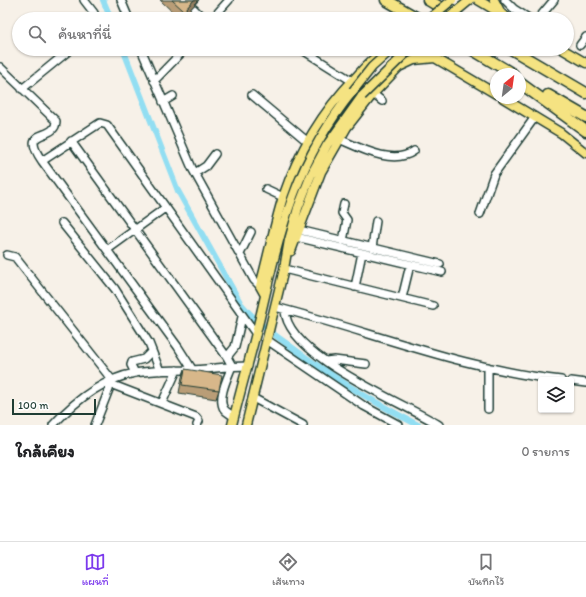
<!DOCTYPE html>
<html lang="th">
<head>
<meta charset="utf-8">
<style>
	body { margin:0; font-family:Itim,"Playpen Sans Thai",sans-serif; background:#f2f2f2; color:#202124 }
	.controls { position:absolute; right:12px; bottom:12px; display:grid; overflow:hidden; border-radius:4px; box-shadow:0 1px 3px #0004 }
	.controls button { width:36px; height:36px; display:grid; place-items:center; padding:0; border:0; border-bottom:1px solid #e0e0e0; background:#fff; color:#202124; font:20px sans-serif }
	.compass { position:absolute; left:490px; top:68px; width:36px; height:36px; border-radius:50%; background:#fff; box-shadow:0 1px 3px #0004; rotate:29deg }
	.scale { position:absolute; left:12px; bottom:10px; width:84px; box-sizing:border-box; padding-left:4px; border:2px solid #1f3d34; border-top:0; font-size:11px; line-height:14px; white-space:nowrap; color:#1f3d34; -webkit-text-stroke:3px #fff; paint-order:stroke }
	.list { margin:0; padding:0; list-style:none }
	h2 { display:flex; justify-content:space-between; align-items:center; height:52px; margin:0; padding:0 16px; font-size:17px }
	h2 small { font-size:13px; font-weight:400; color:#757577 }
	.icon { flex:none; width:22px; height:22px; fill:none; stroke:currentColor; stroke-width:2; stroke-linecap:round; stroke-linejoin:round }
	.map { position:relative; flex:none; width:586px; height:425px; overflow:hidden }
	.search { position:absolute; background:#fff; box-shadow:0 1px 3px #0004; left:12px; right:12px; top:12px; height:44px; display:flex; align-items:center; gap:10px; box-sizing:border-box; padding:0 14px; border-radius:22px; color:#757577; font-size:15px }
	.sheet { height:116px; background:#fff }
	nav { display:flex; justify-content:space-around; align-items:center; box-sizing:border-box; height:56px; border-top:1px solid #e0e0e0; background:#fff; font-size:11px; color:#757577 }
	nav a { display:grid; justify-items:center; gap:2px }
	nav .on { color:#7c3aed }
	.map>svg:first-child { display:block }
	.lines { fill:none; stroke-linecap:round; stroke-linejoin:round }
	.canal { stroke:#92def2; stroke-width:6 }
	.minor-casing { stroke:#1f3d34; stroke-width:10 }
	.major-casing { stroke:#1f3d34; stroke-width:11 }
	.highway-casing { stroke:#1f3d34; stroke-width:13 }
	.minor { stroke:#fff; stroke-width:7 }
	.major { stroke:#f5e382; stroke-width:8 }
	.highway { stroke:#f5e382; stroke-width:10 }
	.major-bridge-casing { stroke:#1f3d34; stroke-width:11; stroke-linecap:butt }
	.major-bridge { stroke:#f5e382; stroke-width:8 }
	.wall { fill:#b99d77; stroke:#1f3d34 }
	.shaded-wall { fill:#968061; stroke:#1f3d34 }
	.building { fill:#d7b78a; stroke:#1f3d34 }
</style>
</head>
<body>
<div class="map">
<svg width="586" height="425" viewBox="0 0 586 425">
	<rect width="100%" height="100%" fill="#f7f1e8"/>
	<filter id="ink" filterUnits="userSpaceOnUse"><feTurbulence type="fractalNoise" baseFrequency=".025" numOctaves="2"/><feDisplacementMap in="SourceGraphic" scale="8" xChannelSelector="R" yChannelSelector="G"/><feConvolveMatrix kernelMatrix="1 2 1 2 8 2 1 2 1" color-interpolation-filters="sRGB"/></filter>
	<g filter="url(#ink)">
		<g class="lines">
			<path class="canal" d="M103,0L111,19
				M123,49L178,191L241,304C255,321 272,333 290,346C330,376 373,402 418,425"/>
			<g class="minor-casing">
				<path id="minor" d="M84,0L94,13L95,19
					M121,0L129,19
					M505,0L514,9L530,19
					M194,9L204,19
					M252,18L253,19
					M212,19L229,0
					M538,19L554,0
					M580,45L586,37
					M141,49L192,168L254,280L260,286
					M301,49L352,81
					M0,67L56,121C56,142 18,126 42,161
					M154,81L185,49
					M22,89L71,49
					M373,94L382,101
					M252,95L308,142
					M163,102L173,96
					M339,139C360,148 393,166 414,151
					M71,141L227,357L232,366C228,377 217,398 224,409C226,412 231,414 234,417
					M195,173L206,166L215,154
					M266,189L283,197
					M480,214L494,174L535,117
					M62,223L115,289L149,343L160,371
					M299,230L440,264
					M296,237L442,272
					M343,241L347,220L342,213L344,204
					M372,248L376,221
					M107,250L165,208
					M240,254L251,232
					M7,255L15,257L112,380
					M284,269L433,306
					M355,287L362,253
					M402,298L410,265
					M275,307C370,331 462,369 561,380
					M285,310C286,356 404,403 439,425
					M267,340L364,406L399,425
					M227,357L235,347L242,317
					M326,361L334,360L366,364
					M488,367V409
					M192,369L178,347L42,161L100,123L107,125L256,334
					M135,373L131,365L132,362L144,359L152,351
					M571,381L586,383
					M253,398L303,425
					M162,403L177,370
					M53,425C74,402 103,379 135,373C153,370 172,370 190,370C209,369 229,366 248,366
					M95,425L110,387L113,385L196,417L199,421L197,425"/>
			</g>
			<g class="major-casing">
				<path id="major" d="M478,0L510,19
					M494,0L501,13
					M405,49L435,58L496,94
					M562,49L586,63
					M503,98L561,133L586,153
					M291,251L321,172L347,127L373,94L399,67L414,60L435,58
					M265,295L260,286C268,257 274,226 283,197C298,153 323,111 355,78C366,66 377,52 393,49
					M232,425C241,388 252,351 261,313C281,227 296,161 353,91
					M246,425L284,269L289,240L298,208L311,175L327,145L362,96"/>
			</g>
			<g class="highway-casing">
				<path id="highway" d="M386,0L419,19
					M428,0L460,19
					M471,49L513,74
					M511,49L586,93
					M520,83L586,131
					M548,95L586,117"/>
			</g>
			<use href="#minor" class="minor"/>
			<use href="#major" class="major"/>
			<use href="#highway" class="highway"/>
			<g class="major-bridge-casing">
				<path id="major-bridge" d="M429,19L452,0
					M447,19L470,0
					M353,91L372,67L392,49
					M362,96L410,49"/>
			</g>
			<use href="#major-bridge" class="major-bridge"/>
		</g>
		<path class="wall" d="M160,0H199L181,19H180Z
			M185,369L219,390L216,399L179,393L182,377Z"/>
		<path class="shaded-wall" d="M194,0H199L181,19L184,11Z"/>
		<path class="building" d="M172,0H194L184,11Z
			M185,369L222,375L219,390L182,385Z"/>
	</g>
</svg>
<div class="controls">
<button><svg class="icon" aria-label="layers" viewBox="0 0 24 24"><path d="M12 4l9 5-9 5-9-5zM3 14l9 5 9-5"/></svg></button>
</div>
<svg class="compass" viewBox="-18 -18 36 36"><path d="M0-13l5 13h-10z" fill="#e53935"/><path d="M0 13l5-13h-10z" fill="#757577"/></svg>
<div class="scale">100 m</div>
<div class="search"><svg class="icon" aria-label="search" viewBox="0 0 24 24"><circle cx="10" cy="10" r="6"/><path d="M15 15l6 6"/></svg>ค้นหาที่นี่</div>
</div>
<section class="sheet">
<h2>ใกล้เคียง<small>0 รายการ</small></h2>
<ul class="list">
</ul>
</section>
<nav>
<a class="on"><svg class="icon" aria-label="map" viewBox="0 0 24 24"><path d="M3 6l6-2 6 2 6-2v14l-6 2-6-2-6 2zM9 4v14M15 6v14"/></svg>แผนที่</a>
<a><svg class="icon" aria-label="directions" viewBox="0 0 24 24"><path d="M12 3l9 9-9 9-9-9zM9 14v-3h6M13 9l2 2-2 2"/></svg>เส้นทาง</a>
<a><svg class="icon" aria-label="saved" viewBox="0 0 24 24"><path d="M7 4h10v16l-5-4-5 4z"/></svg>บันทึกไว้</a>
</nav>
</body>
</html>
